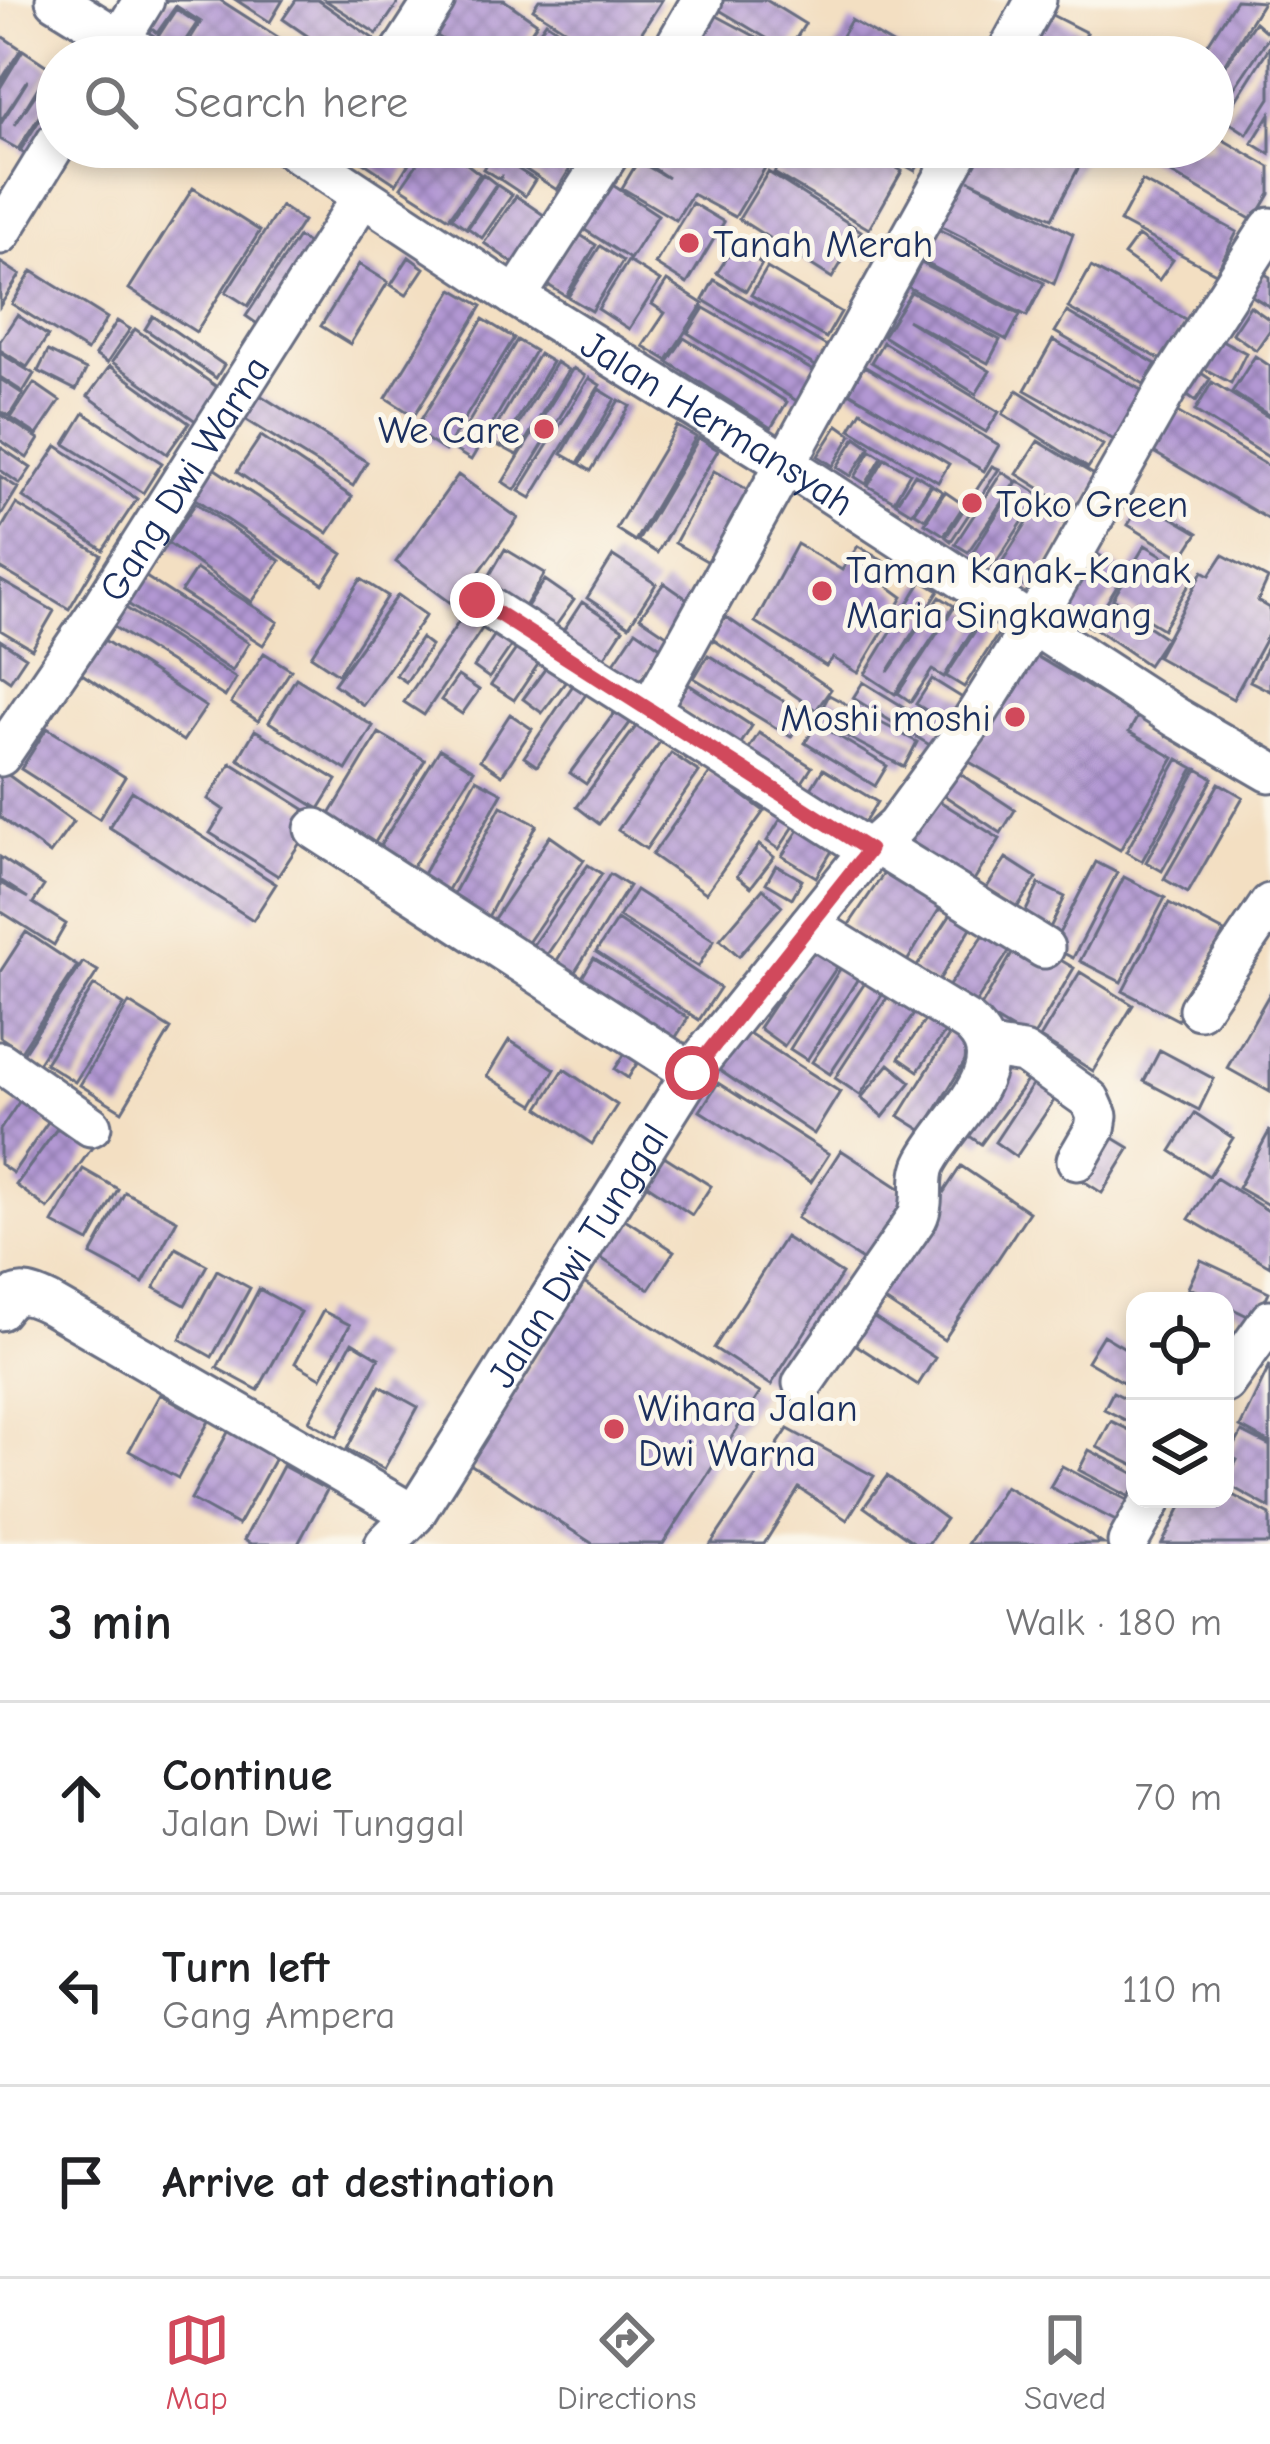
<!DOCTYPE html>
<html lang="en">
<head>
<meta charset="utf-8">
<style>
	body { margin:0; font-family:"Comic Neue",sans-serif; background:#f6f6f6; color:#202124 }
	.controls { position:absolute; right:36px; bottom:36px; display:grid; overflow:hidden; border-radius:24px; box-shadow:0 6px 18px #0003 }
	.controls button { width:108px; height:108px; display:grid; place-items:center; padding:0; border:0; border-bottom:3px solid #e0e0e0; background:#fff; color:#202124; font:60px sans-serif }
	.stop { position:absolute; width:36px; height:36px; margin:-27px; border:9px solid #d1495b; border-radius:50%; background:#fff }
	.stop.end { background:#d1495b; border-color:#fff; box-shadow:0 3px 12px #0008 }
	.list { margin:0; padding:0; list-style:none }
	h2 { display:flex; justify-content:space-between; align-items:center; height:156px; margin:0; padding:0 48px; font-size:51px }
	h2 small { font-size:39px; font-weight:400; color:#757577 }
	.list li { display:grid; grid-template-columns:78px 1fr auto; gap:36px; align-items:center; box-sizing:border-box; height:192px; padding:0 48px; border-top:3px solid #e0e0e0 }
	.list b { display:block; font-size:45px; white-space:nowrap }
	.list p { margin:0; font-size:39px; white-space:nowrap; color:#757577 }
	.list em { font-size:39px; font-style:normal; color:#757577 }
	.icon { flex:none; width:66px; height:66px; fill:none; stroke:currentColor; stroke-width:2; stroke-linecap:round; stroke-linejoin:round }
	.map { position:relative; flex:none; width:1270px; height:1544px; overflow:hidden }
	.search { position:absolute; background:#fff; box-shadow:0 6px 18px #0003; left:36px; right:36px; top:36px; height:132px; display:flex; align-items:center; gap:30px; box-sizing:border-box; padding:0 42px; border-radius:66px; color:#757577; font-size:45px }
	.sheet { height:732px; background:#fff }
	nav { display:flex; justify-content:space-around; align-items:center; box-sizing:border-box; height:168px; border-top:3px solid #e0e0e0; background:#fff; font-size:33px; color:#757577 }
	nav a { display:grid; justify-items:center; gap:6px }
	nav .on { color:#d1495b }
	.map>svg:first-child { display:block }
	.building { fill:url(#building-cross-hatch) }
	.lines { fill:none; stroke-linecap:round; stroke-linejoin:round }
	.minor-casing { stroke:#676d81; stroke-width:45 }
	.minor { stroke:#fff; stroke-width:39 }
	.route { stroke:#d1495b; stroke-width:15 }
	.poi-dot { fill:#d1495b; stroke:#fbf7ec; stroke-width:4.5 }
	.labels { text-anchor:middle; stroke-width:10; stroke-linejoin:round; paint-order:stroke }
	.poi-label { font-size:39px; fill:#1b2f5e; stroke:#fbf7ec; text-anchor:start }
	.street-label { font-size:39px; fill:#1b2f5e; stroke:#fbf7ec }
</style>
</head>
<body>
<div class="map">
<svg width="1270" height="1544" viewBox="0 0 1270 1544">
	<defs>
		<pattern id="building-cross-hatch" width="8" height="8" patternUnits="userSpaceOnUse" patternTransform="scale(3)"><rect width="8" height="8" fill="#b298d3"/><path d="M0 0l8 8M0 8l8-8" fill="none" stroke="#907cae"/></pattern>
	</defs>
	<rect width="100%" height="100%" fill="#fbf7ec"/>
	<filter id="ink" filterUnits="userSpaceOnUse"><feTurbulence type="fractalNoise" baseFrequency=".00833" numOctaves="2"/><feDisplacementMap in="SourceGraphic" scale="24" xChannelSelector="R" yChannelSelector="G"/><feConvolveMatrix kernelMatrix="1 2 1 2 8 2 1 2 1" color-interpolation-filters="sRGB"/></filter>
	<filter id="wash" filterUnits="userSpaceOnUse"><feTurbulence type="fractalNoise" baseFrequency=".004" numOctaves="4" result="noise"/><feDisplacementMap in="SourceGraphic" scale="48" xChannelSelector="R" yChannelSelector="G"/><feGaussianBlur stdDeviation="2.7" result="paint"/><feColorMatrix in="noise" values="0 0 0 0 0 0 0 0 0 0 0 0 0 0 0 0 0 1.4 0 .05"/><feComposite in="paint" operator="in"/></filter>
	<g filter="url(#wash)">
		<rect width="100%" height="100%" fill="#f3dfc2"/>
		<g id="blocks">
			<path class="building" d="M167,0H220L309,57H194L183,50L201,22L176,6L157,33L149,27Z
				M236,0H283L270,22Z
				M296,0H318L374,39L361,57H338L283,19Z
				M325,0H400L377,34Z
				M446,0H504L537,23L514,57H467L426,28Z
				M539,0H662L626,57H608L533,9Z
				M714,0H766L805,24L788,51L711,5Z
				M1236,0L1263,2L1223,66L1202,53Z
				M176,9L197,23L177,53L156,40Z
				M704,9L794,57H728L689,36Z
				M1040,9L1087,33L1075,57H1057L1024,40Z
				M851,20L915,57H830Z
				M546,22L597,57H522Z
				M1255,22L1270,35L1216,115L1213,113V84Z
				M0,35L21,49L0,82Z
				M1270,46V98L1247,134L1224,119Z
				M23,50L50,68L15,125L52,70L57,73V89L18,149L0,139V125L28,80L0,122V88Z
				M57,92V128L37,161L20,151Z
				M1270,114V154L1252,143Z
				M1213,134L1270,167V194L1254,221L1142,156L1147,147H1213Z
				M368,147H419L396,184L360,160Z
				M429,147H445L480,174L449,218L401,187Z
				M457,147H487L476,162Z
				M491,147H552L574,162L557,190Z
				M622,147H753L771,158L735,217L692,194L676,220L622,188L638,161L668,178Z
				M789,147H861L902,171L869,229L774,173Z
				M872,147H922L927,150L915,171Z
				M973,147H985L1010,159L990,147H1054L1082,161L1052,218L969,180L1073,234L1054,284L931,221Z
				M493,153L535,180L525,196L501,180V177L499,179L483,169Z
				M768,172L861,231L832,278L739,219Z
				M483,174L496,184L466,228L452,218Z
				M596,174L658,215L630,259L568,219Z
				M1142,181L1237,232L1216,273L1120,222Z
				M497,185L512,195L482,238L468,228Z
				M193,188L260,231L196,332L129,289Z
				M516,196L548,218L516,265L484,243Z
				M692,203L724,222L687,284L655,264Z
				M281,206L303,221L248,306L226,292Z
				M930,225L1044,283L1027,316L914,257Z
				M574,231L596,245L566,296L543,282Z
				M869,232L881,239L869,260L857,253Z
				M1138,236L1173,260L1159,280L1124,255Z
				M298,237L315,248L263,328L246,316Z
				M736,244L762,264L746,291L717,273Z
				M600,246L623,261L592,311L568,297Z
				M409,257L424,268L406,295L391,285Z
				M628,261L660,281L629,329L598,309Z
				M0,262L20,275L0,306Z
				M921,263L1020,315L1007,340L908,287Z
				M359,264L388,282L350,344L321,326Z
				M1091,267L1187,320L1165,362L1068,308Z
				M767,268L841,312L826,338L751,295Z
				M32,271L107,318L87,351L12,304Z
				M1263,273L1270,277V307L1249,294Z
				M714,280L835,351L824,371L703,300Z
				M667,281L703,304L667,360L643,346L665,313L652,304Z
				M453,289L482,306L414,416L386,398Z
				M911,292L1000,340L988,363L907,320L990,371L976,394L883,336Z
				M1250,306L1270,320V330L1256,350L1232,333Z
				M704,308L826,378L808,408L688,333Z
				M1067,312L1156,364L1144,384L1055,332Z
				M17,315L48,336L27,367L0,350V341Z
				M153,316L224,365L216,378L145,329Z
				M483,319L514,338L445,451L414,431Z
				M117,321L130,329L107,363L95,355Z
				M135,329L220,389L197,422L112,362Z
				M1212,335L1246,353L1231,383L1196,364Z
				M684,338L787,402L771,428L668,362Z
				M517,340L535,351L471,460L453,449Z
				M1053,340L1143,391L1116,441L1025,390Z
				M883,342L999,412L986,432L871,362Z
				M48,351L86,370L76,390L38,371Z
				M0,353L34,374L23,392L0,377Z
				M539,354L552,362L501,447L488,440Z
				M1255,356L1270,366V416L1232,392Z
				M556,362L568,370L517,455L504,448Z
				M110,366L189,423L167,454L88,396Z
				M864,366L999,445L984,471L849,392Z
				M1192,367L1210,379L1196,401L1178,388Z
				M573,368L585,376L515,490L503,482Z
				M589,378L600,385L531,498L519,491Z
				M0,379L23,394L9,416L0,411Z
				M1212,382L1270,418V458L1195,411Z
				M34,383L60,401L37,435L11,418Z
				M599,389L615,399L578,463L562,454Z
				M252,390L367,462L353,486L237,414Z
				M1017,390L1103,445L1088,468L1003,414Z
				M619,400L630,406L591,471L580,464Z
				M1167,406L1270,467L1268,519L1143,446Z
				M861,411L949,464L938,482L850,429Z
				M84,413L162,463L143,493L65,444Z
				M0,414L39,439L27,458L0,440Z
				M838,425L852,435L833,466L818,456Z
				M677,426L696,437L635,541L616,529Z
				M261,436L352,497L328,533L237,472Z
				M856,437L870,447L851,476L837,467Z
				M699,438L718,450L657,553L638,541Z
				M1038,441L1101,479L1079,513L1017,474Z
				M57,446L137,499L103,550L23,497Z
				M0,447L31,468L20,484L0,470Z
				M871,450L882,457L866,484L855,477Z
				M885,458L910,473L894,501L868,486Z
				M209,465L343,554L323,584L190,495Z
				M992,466L999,469L951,541L946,537Z
				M714,471L759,496L719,568L675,543Z
				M1002,472L1016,481L968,552L955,544Z
				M915,474L931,484L912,513L896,503Z
				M458,475L518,518L455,606L396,562Z
				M0,476L18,488L0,517Z
				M1018,481L1040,495L993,567L972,553Z
				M932,485L943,492L925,519L914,512Z
				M945,492L964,505L944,535L925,523Z
				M1044,495L1077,515L1031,591L997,570Z
				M1142,500L1198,533L1182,558L1128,525Z
				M196,503L280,561L252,602L168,543Z
				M16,504L101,555L69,609L0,568V531Z
				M797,544L842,570L858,546L891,566L881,581L903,597L858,673L833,658L826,666L755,622Z
				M1145,545L1195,575L1163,629L1113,599Z
				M505,549L545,573L523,610L484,585Z
				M1091,550L1126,572L1091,628L1056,606Z
				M1223,555L1268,579L1258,601L1270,608V631L1233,699L1157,657L1203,571L1210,575Z
				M613,556L656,584L629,626L587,598Z
				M196,569L278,622L263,645L181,592Z
				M135,570L249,643L232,671L117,597Z
				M361,579L388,596L338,674L311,656Z
				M0,580L54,611L32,649L0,630Z
				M545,580L574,600L550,634L522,614Z
				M922,581L939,591L888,672L940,597L954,606L895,694L865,674Z
				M664,583L697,606L674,640L640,617Z
				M398,595L426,615L363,705L334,684Z
				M582,602L623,629L600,664L559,637Z
				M118,603L236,678L225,697L106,622Z
				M1113,603L1166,638L1148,665L1096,629Z
				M471,604L490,617L424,715L404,702Z
				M956,605L981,616L944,677L932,670L911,702L898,693Z
				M986,614L1004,625L964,687L946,676Z
				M726,617L831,689L816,710L711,638Z
				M499,628L516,639L489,678L474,667Z
				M636,630L662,648L637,685L611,667Z
				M101,638L206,707L183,741L79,672Z
				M421,638L431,646L406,682L396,675Z
				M524,638L545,654L514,700L491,685Z
				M0,640L26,657L10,681L0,674Z
				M1270,641V691L1250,681Z
				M1029,652L1138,716L1129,732L1174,758L1120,850L966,760Z
				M264,653L291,670L258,721L231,703Z
				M708,655L805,714L791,737L694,678Z
				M551,661L570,676L542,713L523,699Z
				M458,676L479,690L462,714L441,700Z
				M296,678L373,726L346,770L269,722Z
				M578,678L591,687L537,766L524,757Z
				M932,679L969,702L953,727L916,704Z
				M863,682L943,731L933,747L853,698Z
				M688,684L752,726L740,745L676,704Z
				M829,695L917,742L904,767L816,720Z
				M620,705L635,716L586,784L570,773Z
				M510,714L532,729L502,775L480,760Z
				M640,721L663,738L599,824L577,807Z
				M817,723L887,766L875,786L805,743Z
				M47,728L125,777L99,819L21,769Z
				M255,730L337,780L319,809L238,759Z
				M379,733L425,760L374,844L329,816Z
				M759,733L812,767L799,787L746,753Z
				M440,749L474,770L408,874L375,854Z
				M671,753L699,772L646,849L618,830Z
				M1178,759L1194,768L1142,861L1126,852Z
				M231,763L317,817L278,876L210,833L224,810L208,799Z
				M823,769L877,802L863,825L809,792Z
				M1197,769L1213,778L1162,871L1146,862Z
				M4,772L73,822L50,854L0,817V778Z
				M711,772L764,811L706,893L652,855Z
				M957,772L1015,810L1001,833L942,794Z
				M476,779L502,793L443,899L417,885Z
				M1219,783L1243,797L1188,893L1164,879Z
				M132,791L276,884L253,920L109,827Z
				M933,797L1000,839L967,891L900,849Z
				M501,806L537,825L482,928L446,908Z
				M785,812L798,820L779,849L767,841Z
				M802,825L835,846L816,877L782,856Z
				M550,836L584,860L525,947L491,923Z
				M759,845L774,857L751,887L737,876Z
				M0,857L44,886L33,903L66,924L54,945L0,911V883L28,898L0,880Z
				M1006,858L1037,878L1012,915L982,895Z
				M1096,862L1117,873L1073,958L1052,947Z
				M891,863L948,895L906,963L848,926Z
				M588,865L602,874L542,962L528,952Z
				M776,865L802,880L792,898L766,883Z
				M610,874L629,886L566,986L548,975Z
				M1124,877L1165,898L1121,982L1080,961Z
				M1039,884L1065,897L1048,932L1022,919Z
				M763,889L782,906L739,956L720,939Z
				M636,890L714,940L698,967L619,917Z
				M959,902L980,913L936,985L914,971Z
				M1169,903L1224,932L1178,1020L1123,991Z
				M617,920L720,988L699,1020L596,952Z
				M992,923L1017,939L975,1004L948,987Z
				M26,932L77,966L21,1051L0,1037V972Z
				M1022,937L1074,968L1031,1041L979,1010Z
				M815,944L841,961L784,1046L759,1028Z
				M594,958L688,1018L667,1051L573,992Z
				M845,961L862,972L807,1060L790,1049Z
				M83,962L98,971L37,1065L22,1055Z
				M1080,972L1133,1005L1093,1071L1040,1038Z
				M871,974L888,986L830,1074L812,1062Z
				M898,981L924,999L860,1095L835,1078Z
				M94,985L124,1005L75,1082L45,1063Z
				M1270,993V1092L1227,1068Z
				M129,1003L171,1029L122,1111L80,1085Z
				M933,1009L952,1022L918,1071L899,1058Z
				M741,1028L840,1092L814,1134L716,1068Z
				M953,1029L976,1043L923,1131L899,1116Z
				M509,1040L555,1069L534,1105L487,1076Z
				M633,1041L646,1049L628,1078L615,1069Z
				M1160,1050L1214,1079L1199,1110L1144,1081Z
				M1003,1063L1027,1081L981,1144L956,1127Z
				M889,1064L911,1082L883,1117L861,1098Z
				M564,1069L617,1105L592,1144L539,1108Z
				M1037,1078L1059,1093L1016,1157L995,1142Z
				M718,1083L829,1154L811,1182L700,1111Z
				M21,1099L50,1119L13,1173L0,1164V1130Z
				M1195,1113L1233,1138L1209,1176L1171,1151Z
				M64,1119L96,1142L48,1209L16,1185Z
				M1270,1130V1206L1238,1188Z
				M1102,1131L1130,1148L1102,1193L1074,1175Z
				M841,1150L910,1195L867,1263L797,1218Z
				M664,1156L711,1186L692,1215L646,1184Z
				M961,1166L1029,1212L944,1340L876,1295Z
				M83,1169L118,1189L89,1242L53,1223Z
				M1216,1178L1270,1212V1266L1189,1219Z
				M125,1192L177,1220L143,1283L91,1255Z
				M617,1214L674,1251L649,1289L593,1253Z
				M785,1237L842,1274L771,1385L714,1348Z
				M176,1248L207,1265L185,1305L154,1288Z
				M1201,1260L1269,1292L1256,1320L1225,1305V1301L1188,1288Z
				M217,1270L250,1288L212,1357L180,1339Z
				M582,1282L760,1393L663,1544H593L470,1464Z
				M259,1289L301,1312L258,1390L217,1368Z
				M323,1311L350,1325L321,1378L295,1363Z
				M865,1312L935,1358L918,1385L847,1339Z
				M1103,1335L1135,1354V1389L1087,1361Z
				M352,1342L379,1358L337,1437L309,1421Z
				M1270,1365V1443L1240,1427Z
				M380,1386L418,1407L384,1469L347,1449Z
				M1113,1392L1135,1403V1425L1104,1409Z
				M160,1394L209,1421L178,1478L129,1451Z
				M1111,1421L1135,1433V1466L1097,1447Z
				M232,1425L279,1451L238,1525L191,1499Z
				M788,1429L874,1476L847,1520L799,1488L764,1544H711Z
				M1242,1432L1270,1446V1508L1225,1483L1237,1460L1229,1456Z
				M1089,1450L1135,1474L1134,1499L1079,1470Z
				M283,1466L327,1490L298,1544H251L244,1540Z
				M1062,1466L1129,1501L1118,1522L1050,1487Z
				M887,1476L946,1519L928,1544H916L864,1507Z
				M1005,1486L1085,1532L1103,1544H967Z
				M1225,1491L1270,1515V1544H1162L1185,1499H1225Z"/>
		</g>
	</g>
	<g filter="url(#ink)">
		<use href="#blocks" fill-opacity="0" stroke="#676d81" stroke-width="3"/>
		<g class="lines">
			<g class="minor-casing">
				<g id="minor">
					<path d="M56,0L148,57"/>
					<path d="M109,57L144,0"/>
					<path d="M398,57L435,0"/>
					<path d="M669,57L702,0"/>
					<path d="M1005,57L1036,0"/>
					<path id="s1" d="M289,147L516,297L783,462L1177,718L1270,772"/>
					<path d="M0,234L57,141"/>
					<path d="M516,297L613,147"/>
					<path d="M477,600L869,850"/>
					<path d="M650,709L961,147"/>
					<path id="s2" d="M0,756L103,605L362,197"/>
					<path d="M315,829L692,1073"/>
					<path d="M877,845L1044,948"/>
					<path d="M1199,1009L1270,904"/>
					<path d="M989,1048L1024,1053L1090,1100L1097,1116L1095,1129L1077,1160"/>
					<path d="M0,1062L91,1126"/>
					<path d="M0,1310C14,1289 27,1293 48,1303L414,1515"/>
					<path d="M803,1383L917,1218C926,1199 917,1179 926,1162C948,1119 1019,1066 969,1023L809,925"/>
					<path d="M1225,1383L1270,1320"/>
					<path d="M1128,1542L1152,1499"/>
					<path id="s3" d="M385,1544L414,1515L698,1063L869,850L896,826L969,726L1033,624L1167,388L1270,228"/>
				</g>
			</g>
			<use href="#minor" class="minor"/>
		</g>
	</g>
	<g class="lines" filter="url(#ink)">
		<path class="route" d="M477,600L869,850L692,1073"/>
	</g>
	<g class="poi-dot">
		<circle cx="689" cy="243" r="12"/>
		<circle cx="544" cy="429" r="12"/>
		<circle cx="972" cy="503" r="12"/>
		<circle cx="822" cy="591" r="12"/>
		<circle cx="1015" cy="717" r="12"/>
		<circle cx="614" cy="1429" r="12"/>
	</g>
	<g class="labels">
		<g class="poi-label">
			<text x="713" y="257">Tanah Merah</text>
			<text x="520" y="443" text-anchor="end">We Care</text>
			<text x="996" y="517">Toko Green</text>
			<text x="846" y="583">Taman Kanak-Kanak<tspan x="846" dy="45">Maria Singkawang</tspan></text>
			<text x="991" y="731" text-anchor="end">Moshi moshi</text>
			<text x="638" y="1421">Wihara Jalan<tspan x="638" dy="45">Dwi Warna</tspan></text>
		</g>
		<g class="street-label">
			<text dy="14" stroke="none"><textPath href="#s1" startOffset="510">Jalan Hermansyah</textPath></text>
			<text dy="14" stroke="none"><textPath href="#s2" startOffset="333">Gang Dwi Warna</textPath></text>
			<text dy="14" stroke="none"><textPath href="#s3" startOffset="348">Jalan Dwi Tunggal</textPath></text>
		</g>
	</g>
</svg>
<div class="controls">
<button><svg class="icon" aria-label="locate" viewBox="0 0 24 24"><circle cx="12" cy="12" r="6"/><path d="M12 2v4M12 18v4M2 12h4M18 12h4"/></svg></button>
<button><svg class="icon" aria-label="layers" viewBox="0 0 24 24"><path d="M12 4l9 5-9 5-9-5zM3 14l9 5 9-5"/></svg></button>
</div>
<div class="stop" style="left:692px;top:1073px"></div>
<div class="stop end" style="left:477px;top:600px"></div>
<div class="search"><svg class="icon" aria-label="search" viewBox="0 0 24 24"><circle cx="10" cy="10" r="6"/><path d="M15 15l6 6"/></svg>Search here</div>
</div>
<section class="sheet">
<h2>3 min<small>Walk · 180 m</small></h2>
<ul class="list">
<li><svg class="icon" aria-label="ahead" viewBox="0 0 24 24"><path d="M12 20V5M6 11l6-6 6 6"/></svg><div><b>Continue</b><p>Jalan Dwi Tunggal</p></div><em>70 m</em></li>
<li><svg class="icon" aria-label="left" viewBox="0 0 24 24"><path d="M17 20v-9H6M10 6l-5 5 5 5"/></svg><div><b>Turn left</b><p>Gang Ampera</p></div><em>110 m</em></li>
<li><svg class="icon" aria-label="arrive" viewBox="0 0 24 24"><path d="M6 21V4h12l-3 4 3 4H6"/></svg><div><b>Arrive at destination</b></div></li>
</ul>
</section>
<nav>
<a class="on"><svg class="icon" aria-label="map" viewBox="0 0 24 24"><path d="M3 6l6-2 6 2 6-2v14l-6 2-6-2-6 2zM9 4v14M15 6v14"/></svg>Map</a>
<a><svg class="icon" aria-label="directions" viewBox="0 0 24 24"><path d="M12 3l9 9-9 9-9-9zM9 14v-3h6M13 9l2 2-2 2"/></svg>Directions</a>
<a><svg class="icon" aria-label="saved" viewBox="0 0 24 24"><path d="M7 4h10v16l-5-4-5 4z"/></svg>Saved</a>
</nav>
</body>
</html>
